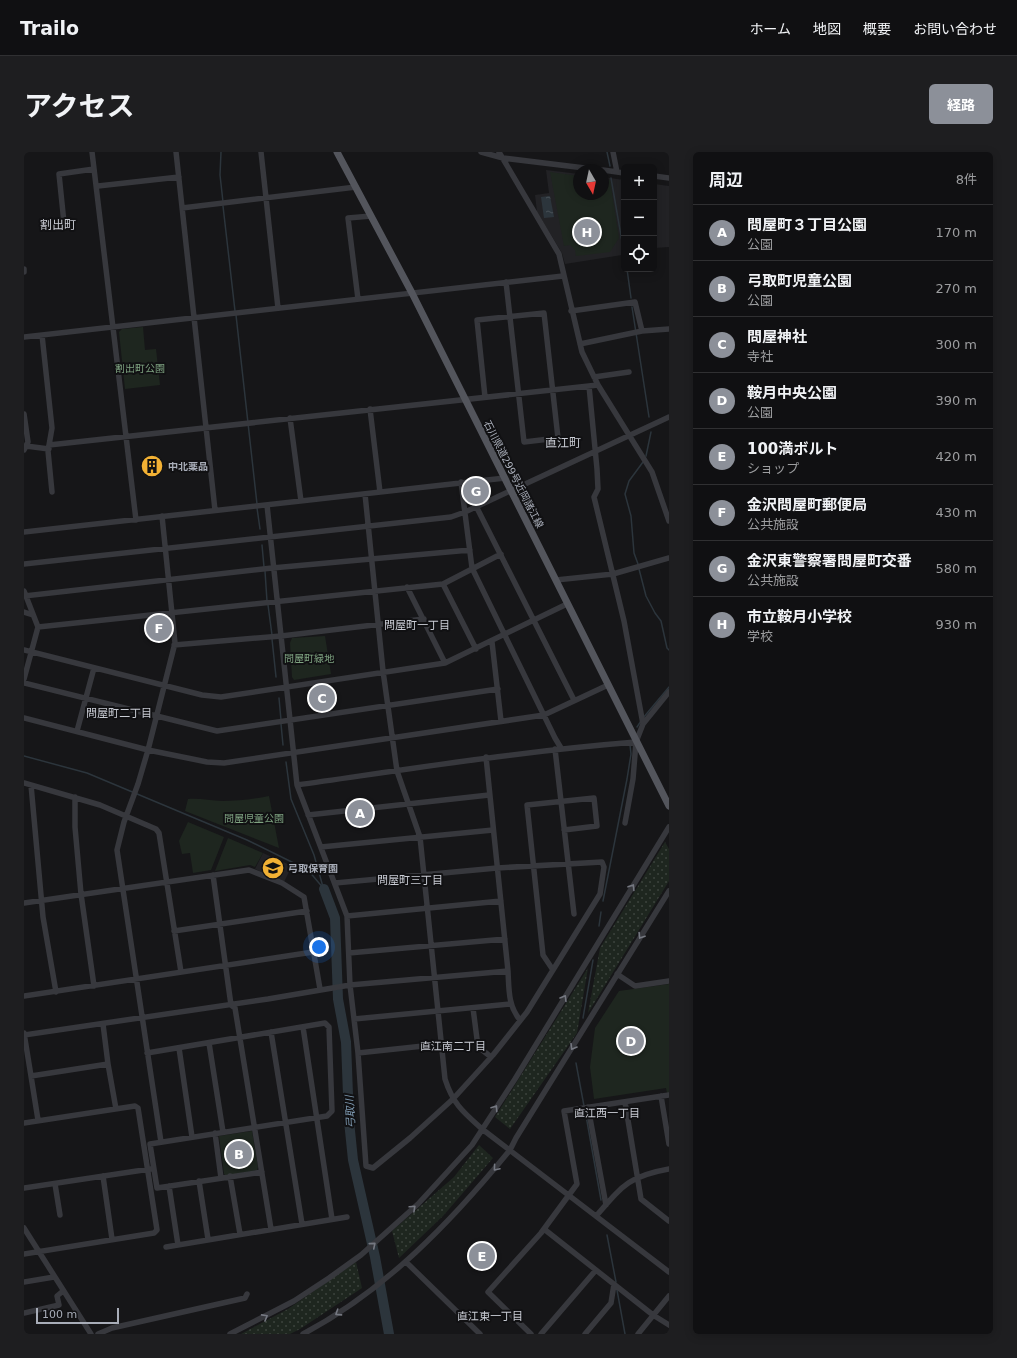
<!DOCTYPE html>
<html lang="ja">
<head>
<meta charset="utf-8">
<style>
	body { margin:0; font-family:"DejaVu Sans","Noto Sans JP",sans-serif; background:#1e1e20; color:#f1f3f6 }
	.controls { position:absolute; right:12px; top:12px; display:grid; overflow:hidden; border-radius:6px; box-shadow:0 2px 10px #0003 }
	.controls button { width:36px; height:36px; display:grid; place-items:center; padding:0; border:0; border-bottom:1px solid #303032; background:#101012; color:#f1f3f6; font:20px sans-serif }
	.compass { position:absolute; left:549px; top:12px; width:36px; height:36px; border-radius:50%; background:#101012; box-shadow:0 2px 10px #0003; rotate:171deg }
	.scale { position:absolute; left:12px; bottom:10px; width:83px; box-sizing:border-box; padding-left:4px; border:2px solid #a8adb8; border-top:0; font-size:11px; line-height:14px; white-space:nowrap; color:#a8adb8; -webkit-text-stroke:3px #111113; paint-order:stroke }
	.you { position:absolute; left:295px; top:795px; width:14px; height:14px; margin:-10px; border:3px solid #fff; border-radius:50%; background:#1a73e8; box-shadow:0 0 0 6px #1a73e833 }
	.badge { display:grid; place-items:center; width:26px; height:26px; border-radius:50%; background:#8c9099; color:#fff; font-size:13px; font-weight:700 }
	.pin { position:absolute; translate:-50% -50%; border:2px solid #fff; box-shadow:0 1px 4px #0006 }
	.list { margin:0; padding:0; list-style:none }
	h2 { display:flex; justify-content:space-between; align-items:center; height:52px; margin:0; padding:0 16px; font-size:17px }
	h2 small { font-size:13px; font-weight:400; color:#9c9d9f }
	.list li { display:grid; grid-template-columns:26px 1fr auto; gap:12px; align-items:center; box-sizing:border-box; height:56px; padding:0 16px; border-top:1px solid #303032 }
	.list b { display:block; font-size:15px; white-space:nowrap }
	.list p { margin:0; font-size:13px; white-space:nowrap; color:#9c9d9f }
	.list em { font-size:13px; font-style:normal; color:#9c9d9f }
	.icon { flex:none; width:22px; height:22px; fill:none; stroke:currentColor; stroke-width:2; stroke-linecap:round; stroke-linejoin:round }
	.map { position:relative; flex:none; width:645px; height:1182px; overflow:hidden; border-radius:6px }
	header { display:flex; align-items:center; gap:24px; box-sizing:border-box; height:56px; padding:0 20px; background:#101012; border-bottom:1px solid #303032 }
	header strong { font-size:19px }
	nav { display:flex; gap:22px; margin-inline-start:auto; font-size:14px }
	.intro { display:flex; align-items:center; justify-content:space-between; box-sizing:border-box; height:96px; padding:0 24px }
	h1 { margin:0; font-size:28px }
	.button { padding:10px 18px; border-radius:6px; background:#8c9099; color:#fff; font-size:14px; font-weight:700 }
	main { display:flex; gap:24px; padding:0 24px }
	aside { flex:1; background:#101012; border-radius:6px; box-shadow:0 2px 10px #0003 }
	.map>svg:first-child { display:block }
	.built { fill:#222225 }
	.grass { fill:url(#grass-dots) }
	.park { fill:#1e261f }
	.water { fill:url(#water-ripples) }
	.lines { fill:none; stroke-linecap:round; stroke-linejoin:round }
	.stream { stroke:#2c353c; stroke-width:1.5 }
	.river { stroke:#2c353c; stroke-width:10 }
	.minor { stroke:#37383d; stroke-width:5.5 }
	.major { stroke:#53555c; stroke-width:7 }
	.oneway { stroke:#757881 }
	.labels { text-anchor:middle; stroke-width:4; stroke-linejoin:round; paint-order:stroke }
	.park-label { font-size:10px; fill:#7fa381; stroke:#111113 }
	.poi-label { font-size:10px; font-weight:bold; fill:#a8adb8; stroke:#111113; text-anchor:start }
	.street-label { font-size:10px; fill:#a8adb8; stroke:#111113 }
	.neighbourhood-label { font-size:11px; fill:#c9ccd4; stroke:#111113 }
	.water-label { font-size:11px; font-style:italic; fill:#7f9bb3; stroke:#111113 }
	.quarter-label { font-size:12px; fill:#c9ccd4; stroke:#111113 }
</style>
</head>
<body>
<header>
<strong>Trailo</strong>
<nav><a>ホーム</a><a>地図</a><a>概要</a><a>お問い合わせ</a></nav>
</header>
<div class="intro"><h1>アクセス</h1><a class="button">経路</a></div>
<main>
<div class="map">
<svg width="645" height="1182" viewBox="0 0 645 1182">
	<defs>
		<pattern id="grass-dots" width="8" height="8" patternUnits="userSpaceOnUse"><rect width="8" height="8" fill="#1e261f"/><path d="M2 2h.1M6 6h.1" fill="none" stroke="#3c433d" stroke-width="1.8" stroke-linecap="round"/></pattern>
		<pattern id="water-ripples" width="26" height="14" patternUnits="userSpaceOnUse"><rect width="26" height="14" fill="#2c353c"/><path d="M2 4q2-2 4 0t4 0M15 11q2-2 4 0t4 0" fill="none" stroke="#485056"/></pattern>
	</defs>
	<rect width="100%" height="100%" fill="#161618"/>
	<path class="built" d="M522,18L555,22V42H579V25L600,28V100H598V103L541,112L538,101L513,60L511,43L525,41Z
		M630,32L645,34V95L630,96Z
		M239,701L268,714L260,730L231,717Z"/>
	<path class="grass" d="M641,690L645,697V729L564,861L576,796Z
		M564,816L553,881L486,977L471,965Z
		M455,993L469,1006L419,1064L375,1106L368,1079L430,1025Z
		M332,1110L338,1136L276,1177L266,1182H217L264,1157Z"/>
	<path class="park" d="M526,20L555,24V42H579V27L586,28L595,86L586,100L552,104L551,98L546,93L540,94Z
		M119,175L121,198L132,197L136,233L101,237L95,180L98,177Z
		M301,484L307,522L270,528L268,525L266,491L268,486Z
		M245,644L255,696L161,659L164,647C176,646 186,649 198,649C214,649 230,647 245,644Z
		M164,670L200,685L187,718L169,721L166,701L158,702L155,689Z
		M204,686L239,701L231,715L226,713L191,719Z
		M645,832V941H643L642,936L570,947L566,915L571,876L595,839Z
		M228,979L234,1015L233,1018L202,1024L200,1022L195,984Z"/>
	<path class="water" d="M526,44L530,65L520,66L517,45Z"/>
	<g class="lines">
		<path class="stream" d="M197,0L196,23L199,50
			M583,0L586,14
			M587,26L600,101
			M199,54L211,159
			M603,117L607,146
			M608,155L625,265
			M212,163L233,352
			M622,304L627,280
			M233,356L236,377
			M238,393L240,415
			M614,412L610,401L607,364L601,342L605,329L619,310
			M615,417L622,444L631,461L637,469L643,496L645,498
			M241,419L243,449
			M244,453L248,483
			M248,487L252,525
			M255,546L257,568
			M619,566L645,535
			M257,572L259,593
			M613,575L617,569
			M0,604L63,621L223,688L284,718L300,737
			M262,610L267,647L290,703L299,735
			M579,749L603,627L607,602L606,593
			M575,774L577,760
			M559,866L569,808
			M552,911L560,954
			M561,958L577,1048
			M583,1083L592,1130
			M593,1138L601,1182"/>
		<path class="river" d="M300,737L311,766L314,847L322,890L325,969L329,1008L351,1105L365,1182"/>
		<path class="minor" d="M68,0L112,368
			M152,0L191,358
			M237,0L254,156
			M457,0L479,6L577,18
			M475,0L535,102L558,200L574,233L628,320L645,369
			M589,0L593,20
			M579,18L600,21
			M630,24L645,26
			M74,34L155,25
			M158,56L332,35
			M40,71L35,22L70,17
			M0,117V120
			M334,147L324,66L347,64
			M547,159L611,150L618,179
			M18,183L28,276L24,299L28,340
			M0,185L539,124
			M556,192L618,179L645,177
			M570,225L605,220
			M565,234L573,317L574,337L570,345L600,469L619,572
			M461,245L453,168L520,161L534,286L500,290C494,237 488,183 482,130
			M346,257L356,340
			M0,262L4,290L0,298
			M266,266L277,349
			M25,293L574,233
			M2,294L25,297
			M437,330L448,416L531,586L537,596
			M341,342L359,519L373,619L396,685L421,927C429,952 439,960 458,977L645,1120
			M243,353L273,633L323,764L326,833L334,901L342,1014L349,1016L386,986L429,947L469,903L503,860L576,742L580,715L578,710L473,716L311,731
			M452,354L550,548
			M0,380L481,326
			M0,412L427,365L441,360L645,265
			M532,428L589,422L645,406
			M419,432L452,497
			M383,435L421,511
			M0,439L14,475L0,527
			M0,444L248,416L446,398
			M0,460L9,463
			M14,475L419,432L477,402
			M468,490L477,569
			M150,493L257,484L400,467
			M0,498L178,543L197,545L421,511L543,452
			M0,531L193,579L474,537
			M0,566L124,598L183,610L200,611L520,563L584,533
			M53,579L70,516
			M531,597L550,762
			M0,631L76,653L132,677L135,681L157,820
			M7,633L19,765L32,840
			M273,633C386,617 498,599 612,590
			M51,645V675L57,742L70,834
			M284,663L465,643
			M601,671L609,627L612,590L619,572L645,540
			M297,695L469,678
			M189,723L207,853L211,856L247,1077
			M0,751L225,718L258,731L280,745L296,837
			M323,764L477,749
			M150,779L283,759
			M325,801L481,787
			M529,818L519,803L503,653L570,646L573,674L540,678
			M484,819C485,837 484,854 496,868
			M593,822L611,834L645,829
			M0,844L289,800
			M449,856L453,887L457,897L467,905
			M330,867L487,852
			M279,875L308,1067
			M247,880L278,1072
			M0,881L7,924L84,912L79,872
			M0,883L244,847L326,833L484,819L462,605
			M185,891L199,980
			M155,896L168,985
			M123,901L301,871L305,875L308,959L303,964L126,992L133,1036L238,1020
			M334,901L418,892
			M84,912L92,957
			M7,924L14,968
			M637,944L645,992
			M601,950L617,1047L645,1069
			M564,955L582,1053
			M0,971L111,954L114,956L133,1078L130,1081L0,1102
			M191,981L197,1026
			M137,990L93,698L100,670L114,632L124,598L151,491L138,364
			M79,1024L88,1087
			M206,1024L216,1082
			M175,1029L184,1087
			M31,1032L36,1063
			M145,1034L154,1093
			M0,1036L126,1017
			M573,1063C598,1034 605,1024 645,1017
			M0,1076L67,1182
			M520,1077L629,1163L645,1173
			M142,1095L323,1065
			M382,1110L456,1182
			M0,1130L30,1125
			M0,1161L35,1153L33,1144L39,1139
			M74,1182L88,1176L221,1146L223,1142
			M206,1182L270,1149L305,1126L337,1103L394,1052L448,993L491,927L645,675
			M279,1182C362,1138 427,1070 486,998L492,986L645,739
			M507,1182L464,1140L517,1081L553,1032L540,959L645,943
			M517,1182L572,1118
			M561,1182L587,1151L590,1132
			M614,1182L645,1144"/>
		<path class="major" d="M313,0L388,141L645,654"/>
	</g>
	<defs><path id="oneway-chevron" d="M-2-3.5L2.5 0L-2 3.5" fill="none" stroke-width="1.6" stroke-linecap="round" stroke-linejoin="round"/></defs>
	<g class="oneway">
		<use href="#oneway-chevron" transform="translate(608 735) rotate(-58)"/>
		<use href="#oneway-chevron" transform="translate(617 784) rotate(122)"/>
		<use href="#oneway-chevron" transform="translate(540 846) rotate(-59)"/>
		<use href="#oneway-chevron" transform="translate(549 895) rotate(121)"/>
		<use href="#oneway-chevron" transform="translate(471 956) rotate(-56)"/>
		<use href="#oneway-chevron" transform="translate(472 1016) rotate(130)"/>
		<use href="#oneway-chevron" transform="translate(389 1056) rotate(-43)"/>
		<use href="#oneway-chevron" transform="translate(349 1093) rotate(-40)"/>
		<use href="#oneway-chevron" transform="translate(314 1161) rotate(147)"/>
		<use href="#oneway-chevron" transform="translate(241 1165) rotate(-29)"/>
	</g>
	<defs>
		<g id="building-disc" transform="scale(1.15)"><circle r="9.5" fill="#f2b134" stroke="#111113"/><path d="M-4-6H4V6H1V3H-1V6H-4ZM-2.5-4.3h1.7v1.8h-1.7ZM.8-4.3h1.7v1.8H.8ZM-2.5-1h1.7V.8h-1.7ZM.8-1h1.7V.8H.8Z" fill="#111"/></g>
		<g id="school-disc" transform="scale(1.15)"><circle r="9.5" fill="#f2b134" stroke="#111113"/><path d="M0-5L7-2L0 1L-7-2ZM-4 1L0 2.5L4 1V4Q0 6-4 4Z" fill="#111"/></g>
	</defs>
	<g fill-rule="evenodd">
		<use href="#building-disc" x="128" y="314"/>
		<use href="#school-disc" x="249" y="716"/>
	</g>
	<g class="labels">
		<g class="park-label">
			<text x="116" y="220">割出町公園</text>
			<text x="285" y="510">問屋町緑地</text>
			<text x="230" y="670">問屋児童公園</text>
		</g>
		<g class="poi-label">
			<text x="144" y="318">中北薬品</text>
			<text x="264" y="720">弓取保育園</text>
		</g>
		<g class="street-label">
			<text transform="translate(490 322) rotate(63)" y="4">石川県道299号近岡諸江線</text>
		</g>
		<g class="neighbourhood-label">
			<text x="393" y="477">問屋町一丁目</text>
			<text x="95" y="565">問屋町二丁目</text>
			<text x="386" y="732">問屋町三丁目</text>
			<text x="429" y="898">直江南二丁目</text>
			<text x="583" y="965">直江西一丁目</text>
			<text x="466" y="1168">直江東一丁目</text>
		</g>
		<g class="water-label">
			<text transform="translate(326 960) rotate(-93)" y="4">弓取川</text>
		</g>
		<g class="quarter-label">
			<text x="34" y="77">割出町</text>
			<text x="539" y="295">直江町</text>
		</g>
	</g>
</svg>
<div class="controls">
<button>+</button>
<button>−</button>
<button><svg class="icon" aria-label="locate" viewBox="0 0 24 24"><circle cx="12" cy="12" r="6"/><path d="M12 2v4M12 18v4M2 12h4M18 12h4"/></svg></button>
</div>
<svg class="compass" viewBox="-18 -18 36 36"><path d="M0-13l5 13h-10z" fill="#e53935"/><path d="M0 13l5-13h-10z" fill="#9c9d9f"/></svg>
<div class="scale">100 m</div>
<div class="you"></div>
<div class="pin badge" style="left:336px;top:661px">A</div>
<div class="pin badge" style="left:215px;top:1002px">B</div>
<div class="pin badge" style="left:298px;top:546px">C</div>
<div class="pin badge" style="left:607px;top:889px">D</div>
<div class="pin badge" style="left:458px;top:1104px">E</div>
<div class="pin badge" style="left:135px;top:476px">F</div>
<div class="pin badge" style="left:452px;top:339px">G</div>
<div class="pin badge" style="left:563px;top:80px">H</div>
</div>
<aside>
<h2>周辺<small>8件</small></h2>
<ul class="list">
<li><span class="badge">A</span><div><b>問屋町３丁目公園</b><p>公園</p></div><em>170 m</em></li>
<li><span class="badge">B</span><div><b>弓取町児童公園</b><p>公園</p></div><em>270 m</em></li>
<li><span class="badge">C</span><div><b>問屋神社</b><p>寺社</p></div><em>300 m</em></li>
<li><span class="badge">D</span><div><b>鞍月中央公園</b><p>公園</p></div><em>390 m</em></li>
<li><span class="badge">E</span><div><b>100満ボルト</b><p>ショップ</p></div><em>420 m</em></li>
<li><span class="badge">F</span><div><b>金沢問屋町郵便局</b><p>公共施設</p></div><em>430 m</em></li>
<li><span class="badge">G</span><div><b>金沢東警察署問屋町交番</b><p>公共施設</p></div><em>580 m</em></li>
<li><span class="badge">H</span><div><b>市立鞍月小学校</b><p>学校</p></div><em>930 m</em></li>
</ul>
</aside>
</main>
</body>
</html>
